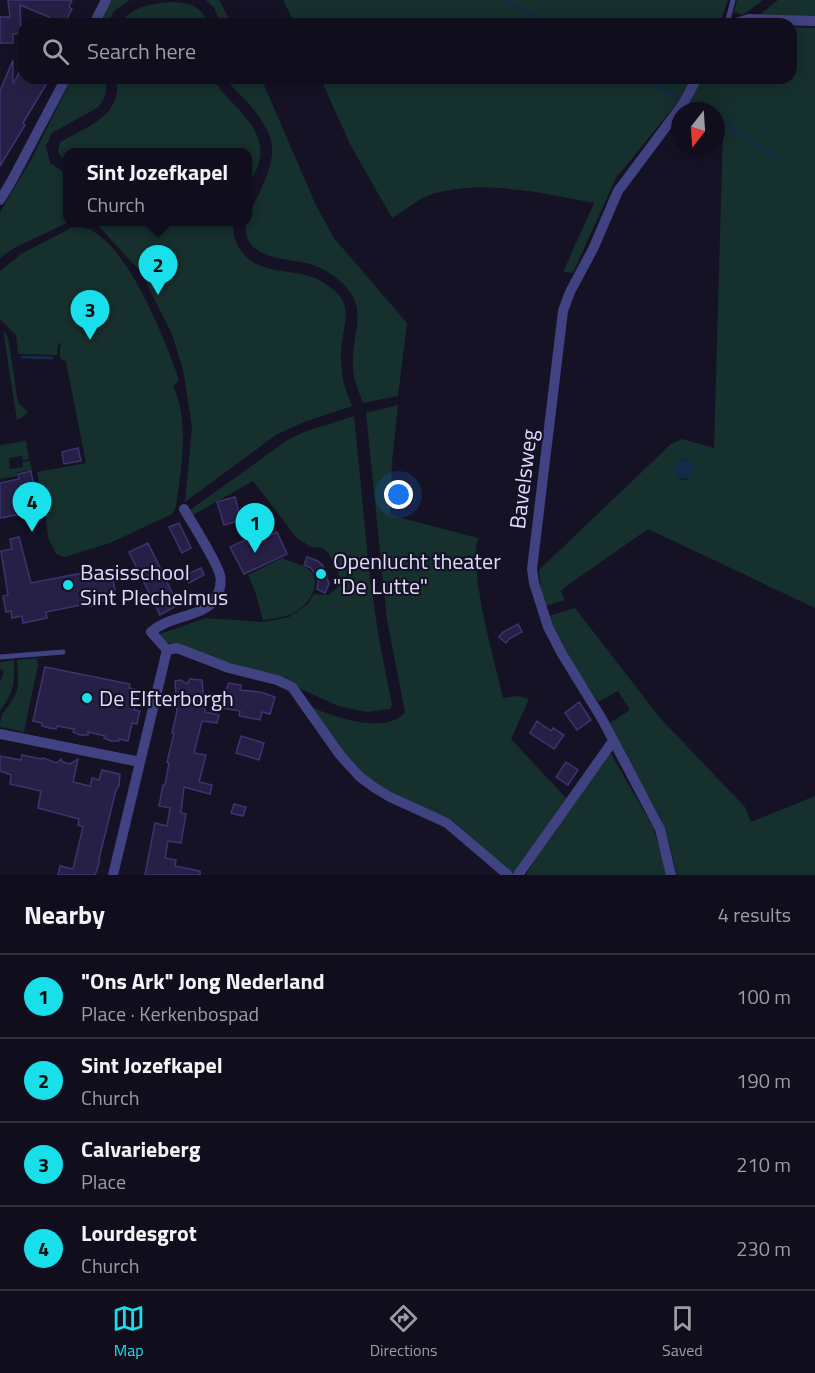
<!DOCTYPE html>
<html lang="en">
<head>
<meta charset="utf-8">
<style>
	body { margin:0; font-family:"Titillium Web",sans-serif; background:#191725; color:#f1f3f6 }
	.compass { position:absolute; left:671px; top:102px; width:54px; height:54px; border-radius:50%; background:#100e1c; box-shadow:0 3px 15px #0003; rotate:197deg }
	.you { position:absolute; left:399px; top:495px; width:21px; height:21px; margin:-15px; border:4px solid #fff; border-radius:50%; background:#1a73e8; box-shadow:0 0 0 9px #1a73e833 }
	.badge { display:grid; place-items:center; width:39px; height:39px; border-radius:50%; background:#19dfea; color:#111; font-size:20px; font-weight:700 }
	.pin { position:absolute; translate:-50% -50px; filter:drop-shadow(0 2px 3px #0008) }
	.pin::after { content:''; position:absolute; top:32px; width:21px; height:18px; background:inherit; clip-path:polygon(0 0,100% 0,50% 100%) }
	.popup { position:absolute; left:63px; top:148px; width:189px; height:78px; box-sizing:border-box; display:grid; place-content:center; border-radius:12px; background:#100e1c; filter:drop-shadow(0 2px 4px #0005); font-size:20px; white-space:nowrap; color:#9c9ca3 }
	.popup b { font-size:22px; color:#f1f3f6 }
	.popup::after { content:''; position:absolute; left:50%; top:100%; margin-left:-12px; border:12px solid transparent; border-top-color:#100e1c }
	.list { margin:0; padding:0; list-style:none }
	h2 { display:flex; justify-content:space-between; align-items:center; height:78px; margin:0; padding:0 24px; font-size:26px }
	h2 small { font-size:20px; font-weight:400; color:#9c9ca3 }
	.list li { display:grid; grid-template-columns:39px 1fr auto; gap:18px; align-items:center; box-sizing:border-box; height:84px; padding:0 24px; border-top:2px solid #302e3b }
	.list b { display:block; font-size:22px; white-space:nowrap }
	.list p { margin:0; font-size:20px; white-space:nowrap; color:#9c9ca3 }
	.list em { font-size:20px; font-style:normal; color:#9c9ca3 }
	.icon { flex:none; width:33px; height:33px; fill:none; stroke:currentColor; stroke-width:2; stroke-linecap:round; stroke-linejoin:round }
	.map { position:relative; flex:none; width:815px; height:875px; overflow:hidden }
	.search { position:absolute; background:#100e1c; box-shadow:0 3px 15px #0003; left:18px; right:18px; top:18px; height:66px; display:flex; align-items:center; gap:15px; box-sizing:border-box; padding:0 21px; border-radius:18px; color:#9c9ca3; font-size:22px }
	.sheet { height:414px; background:#100e1c }
	nav { display:flex; justify-content:space-around; align-items:center; box-sizing:border-box; height:84px; border-top:2px solid #302e3b; background:#100e1c; font-size:16px; color:#9c9ca3 }
	nav a { display:grid; justify-items:center; gap:3px }
	nav .on { color:#19dfea }
	.map>svg:first-child { display:block }
	.green { fill:#16302e; fill-rule:evenodd }
	.water { fill:#142a49 }
	.lines { fill:none; stroke-linecap:round; stroke-linejoin:round }
	.stream { stroke:#142a49; stroke-width:3 }
	.building { fill:#262046; stroke:#3d346f; stroke-width:1.5 }
	.lane { stroke:#414281; stroke-width:5 }
	.street { stroke:#414281; stroke-width:10 }
	.poi-dot { fill:#19dfea; stroke:#151226; stroke-width:2 }
	.labels { text-anchor:middle; stroke-width:4.5; stroke-linejoin:round; paint-order:stroke }
	.street-label { font-size:22px; fill:#dddbfc; stroke:#151226 }
	.poi-label { font-size:22px; fill:#dddbfc; stroke:#151226; text-anchor:start }
</style>
</head>
<body>
<div class="map">
<svg width="815" height="875" viewBox="0 0 815 875">
	<rect width="100%" height="100%" fill="#151226"/>
	<path class="green" d="M109,0H130L114,11L108,24H98Z
		M206,0H219L232,24H221L214,8Z
		M283,0H728L719,24H295Z
		M737,0H763L743,15L734,12Z
		M778,0H815V18L758,16Z
		M171,2C190,3 200,5 209,24H120C130,6 153,4 171,2Z
		M791,27L815,28V608L648,529L565,587L561,591L565,600L543,607L539,570L671,444L682,439L714,448L723,130L716,126V111H692L686,108L702,78H791ZM681,459L688,460L694,472L686,480L679,479L678,461Z
		M72,78H105C108,90 106,99 97,108L52,133L46,146L50,163L68,175L69,222L14,248L0,258V212L32,158Z
		M116,78H213C227,104 264,123 260,157C259,167 252,178 248,188V152H68V162L62,158L58,152L60,142C87,127 124,115 116,78Z
		M226,78H261L315,203L333,237L407,323L398,396L363,403C359,392 353,379 353,368C351,330 372,308 338,279C329,272 320,267 310,264C285,257 242,261 246,222H248V217C257,196 274,169 272,146C271,132 259,117 251,106C243,96 232,89 226,78Z
		M320,78H692L678,102L616,178L573,273L563,272L594,203C544,193 482,179 432,194C419,198 404,211 392,218L351,146Z
		M95,222H234C233,230 233,236 237,244C252,275 285,268 313,277C321,280 329,286 336,292C352,307 344,323 342,343C340,352 341,362 342,371C342,382 348,395 352,406L304,422L276,435L185,502L192,427L183,370L172,334L140,271Z
		M73,227C79,228 87,227 91,230C132,253 164,338 179,380L173,386C190,422 181,469 176,507L172,514L110,543L64,557L56,554L48,537L42,487L39,484L37,472L86,463L66,362L60,358V346L63,342L58,345L57,355L18,354L16,335L0,319V271L21,254Z
		M3,330L8,337L18,403L27,411V414L17,420Z
		M398,405L392,462L390,515L478,538C468,570 495,662 503,698L518,696L529,699L511,739L566,798L515,872H511L451,819L383,791L347,760L309,706C330,716 387,736 405,712L387,620L366,413Z
		M354,416L370,579L379,639L392,705L390,709L367,712L338,706L281,680L159,640L158,637L160,634L206,618L263,622L289,617L308,604L314,594L328,595L337,588L340,577L329,554L323,548L311,547L296,537L253,481L193,515L190,510L289,439L304,432Z
		M26,441L29,459L23,460L22,456L9,458L10,469L23,467L22,462L30,461L32,470L17,472V476L0,479V445Z
		M282,558C291,562 306,565 312,573C323,589 302,612 286,616C279,618 270,619 263,620L255,591L248,575Z
		M575,608L660,718L745,807L751,822L815,796V875H677L666,832L660,817L608,724L630,710L618,691L598,702L586,683L580,680L545,617Z
		M37,658L38,665L24,732L0,727C0,710 10,708 16,693C20,684 17,670 17,660Z
		M14,660C14,685 15,690 0,711V681L4,671L0,669V662Z
		M610,752L653,827L667,875H526L536,858Z"/>
	<path class="water" d="M674 469a10 10 0 1 1 20 0a10 10 0 1 1-20 0Z"/>
	<g class="lines">
		<path class="stream" d="M506,0L545,24
			M637,78L663,88L679,99
			M690,104L701,111
			M716,118L780,160
			M22,357L52,358"/>
	</g>
	<path class="building" d="M8,0H72L69,7L72,9L64,24H52L47,22L49,17L20,5L21,33L13,34V43H0V17H10Z
		M13,60V84L24,63V78H50L23,123L25,125L0,166V91Z
		M78,448L81,461L64,464L62,452Z
		M31,471L34,487L38,490L39,495L31,506L32,512L0,518V483L19,479L18,474Z
		M235,497L241,520L224,525L217,502Z
		M179,523L191,548L182,553L169,527Z
		M277,532L287,554L244,574L230,547L257,534L260,540Z
		M19,537L31,583L98,570L99,578L112,575L115,590L110,591L111,599L96,602L93,606H89L86,604L46,612L47,618L23,623L22,616L12,618L11,611L6,612L3,596L8,595L1,551L12,549L10,539Z
		M148,543L178,605L160,615L129,552Z
		M307,557L318,561L323,566L329,584L325,593L317,589L318,580L315,574L311,568L304,565Z
		M201,568L204,575L189,583L186,575Z
		M518,624L522,632L509,639L506,643L499,637L503,632Z
		M45,667L130,684L129,688L138,690L134,710L140,711L138,718L137,724L132,723L128,741L119,739V741H111L104,738L105,736L88,732V735H80L73,732L74,729L57,726L56,729L49,728L42,726V723L33,721Z
		M190,679L202,680L205,712L219,715L217,723L202,721L194,753L206,755L199,782L212,785L210,794L184,787L181,813L186,814L181,843L168,841L165,858L176,860L175,866L200,871V875H145L155,823L167,826L170,808L159,806L163,785H165L169,763L167,762L174,733H172L177,711L175,681L181,680L187,684Z
		M229,683L241,685L240,690L260,692L275,697L270,714L262,712L260,720L239,716L240,711L222,708L224,701L229,697L225,692Z
		M579,702L591,720L577,730L565,713Z
		M537,721L551,731L553,728L564,735L554,749L530,733Z
		M241,736L264,743L259,760L236,753Z
		M22,755L41,759L43,758L57,763L61,759L63,762L70,764L78,759L73,782L90,786L92,778L99,780L102,770L120,774L119,786L116,790L99,859V864L95,875H58L60,866L73,869L83,827L78,825L79,819L38,808L41,791L10,784L11,775L0,771V756L21,760Z
		M566,762L578,770L568,785L556,777Z
		M234,804L246,807L243,816L231,813Z"/>
	<g class="lines">
		<path class="lane" d="M727,24L733,0
			M0,657L63,652"/>
		<path class="street" d="M94,24L106,0
			M733,24L749,19L815,21
			M0,200L11,182L66,78
			M167,650L177,648L229,668L277,680L292,687L340,755L360,777L375,788L390,797L447,823L508,875
			M167,650L151,632C166,619 185,618 202,610C215,604 223,589 220,575C216,560 192,523 184,509
			M0,734L140,762
			M113,875L167,650
			M518,875L613,741
			M671,875L660,829L602,719L562,654L548,627L534,583L532,569L563,311L570,292L593,249L618,191L683,104L697,78"/>
	</g>
	<g class="poi-dot">
		<circle cx="321" cy="574" r="6"/>
		<circle cx="68" cy="585" r="6"/>
		<circle cx="87" cy="698" r="6"/>
	</g>
	<g class="labels">
		<g class="street-label">
			<text transform="translate(523 479) rotate(-83)" y="8">Bavelsweg</text>
		</g>
		<g class="poi-label">
			<text x="333" y="569">Openlucht theater<tspan x="333" dy="25">"De Lutte"</tspan></text>
			<text x="80" y="580">Basisschool<tspan x="80" dy="25">Sint Plechelmus</tspan></text>
			<text x="99" y="706">De Elfterborgh</text>
		</g>
	</g>
</svg>
<svg class="compass" viewBox="-18 -18 36 36"><path d="M0-13l5 13h-10z" fill="#e53935"/><path d="M0 13l5-13h-10z" fill="#9c9ca3"/></svg>
<div class="you"></div>
<div class="pin badge" style="left:255px;top:553px">1</div>
<div class="pin badge" style="left:158px;top:295px">2</div>
<div class="popup"><b>Sint Jozefkapel</b>Church</div>
<div class="pin badge" style="left:90px;top:340px">3</div>
<div class="pin badge" style="left:32px;top:532px">4</div>
<div class="search"><svg class="icon" aria-label="search" viewBox="0 0 24 24"><circle cx="10" cy="10" r="6"/><path d="M15 15l6 6"/></svg>Search here</div>
</div>
<section class="sheet">
<h2>Nearby<small>4 results</small></h2>
<ul class="list">
<li><span class="badge">1</span><div><b>&quot;Ons Ark&quot; Jong Nederland</b><p>Place · Kerkenbospad</p></div><em>100 m</em></li>
<li><span class="badge">2</span><div><b>Sint Jozefkapel</b><p>Church</p></div><em>190 m</em></li>
<li><span class="badge">3</span><div><b>Calvarieberg</b><p>Place</p></div><em>210 m</em></li>
<li><span class="badge">4</span><div><b>Lourdesgrot</b><p>Church</p></div><em>230 m</em></li>
</ul>
</section>
<nav>
<a class="on"><svg class="icon" aria-label="map" viewBox="0 0 24 24"><path d="M3 6l6-2 6 2 6-2v14l-6 2-6-2-6 2zM9 4v14M15 6v14"/></svg>Map</a>
<a><svg class="icon" aria-label="directions" viewBox="0 0 24 24"><path d="M12 3l9 9-9 9-9-9zM9 14v-3h6M13 9l2 2-2 2"/></svg>Directions</a>
<a><svg class="icon" aria-label="saved" viewBox="0 0 24 24"><path d="M7 4h10v16l-5-4-5 4z"/></svg>Saved</a>
</nav>
</body>
</html>
